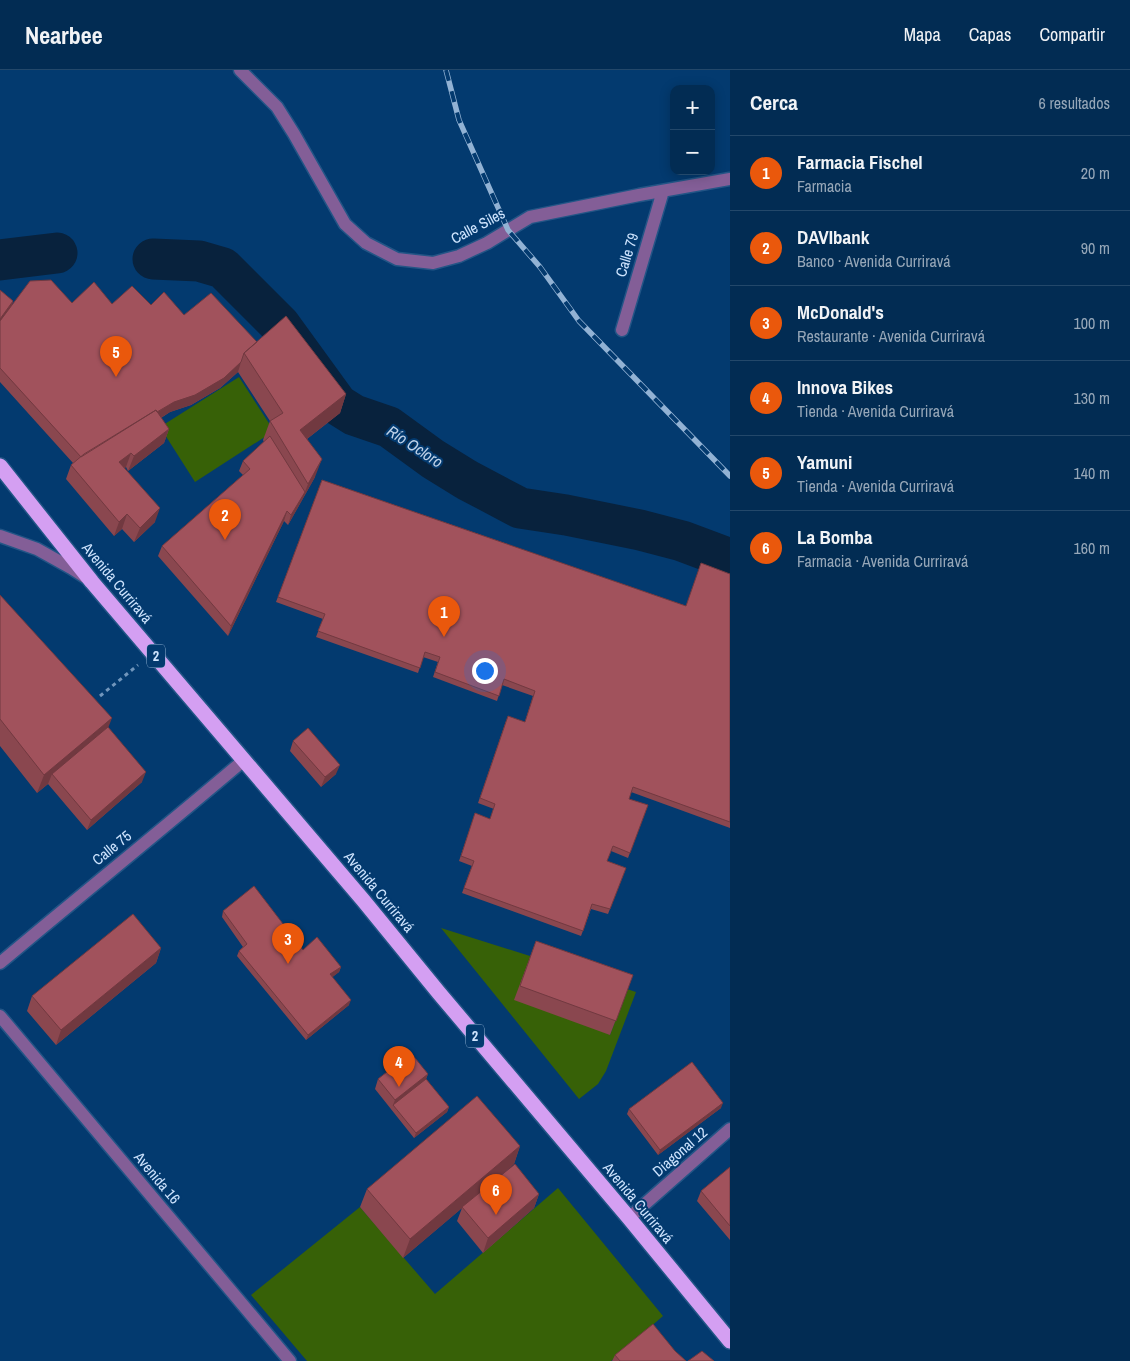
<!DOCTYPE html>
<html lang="es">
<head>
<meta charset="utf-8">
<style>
	body { margin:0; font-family:"Archivo Narrow",sans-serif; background:#10385d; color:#f1f3f6 }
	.controls { position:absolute; right:15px; top:15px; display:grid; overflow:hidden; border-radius:10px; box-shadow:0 2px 12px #0003 }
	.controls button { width:45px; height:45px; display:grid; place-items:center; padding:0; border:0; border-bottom:1px solid #23486a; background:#022c53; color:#f1f3f6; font:25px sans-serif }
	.you { position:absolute; left:484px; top:600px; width:18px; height:18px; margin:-12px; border:4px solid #fff; border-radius:50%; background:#1a73e8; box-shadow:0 0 0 8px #1a73e833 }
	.badge { display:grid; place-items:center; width:32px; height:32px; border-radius:50%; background:#ea580c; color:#fff; font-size:16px; font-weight:700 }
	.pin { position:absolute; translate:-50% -41px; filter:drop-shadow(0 1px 2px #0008) }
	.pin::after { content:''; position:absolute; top:26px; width:18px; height:15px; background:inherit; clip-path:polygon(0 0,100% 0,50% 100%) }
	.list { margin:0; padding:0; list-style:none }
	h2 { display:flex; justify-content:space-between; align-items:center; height:65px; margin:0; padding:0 20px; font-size:21px }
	h2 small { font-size:16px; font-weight:400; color:#96a7b8 }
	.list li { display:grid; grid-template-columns:32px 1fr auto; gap:15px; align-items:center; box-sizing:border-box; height:75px; padding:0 20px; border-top:1px solid #23486a }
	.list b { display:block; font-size:19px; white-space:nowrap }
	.list p { margin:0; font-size:16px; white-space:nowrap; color:#96a7b8 }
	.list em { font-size:16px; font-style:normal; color:#96a7b8 }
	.map { position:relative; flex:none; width:730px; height:1291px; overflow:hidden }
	header { display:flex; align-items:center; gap:30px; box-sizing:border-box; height:70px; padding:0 25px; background:#022c53; border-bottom:1px solid #23486a }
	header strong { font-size:24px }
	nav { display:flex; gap:28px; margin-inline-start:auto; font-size:18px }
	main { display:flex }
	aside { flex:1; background:#022c53 }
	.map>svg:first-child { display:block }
	.green { fill:#376107 }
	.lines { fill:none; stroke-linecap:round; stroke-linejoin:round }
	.river { stroke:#08223d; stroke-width:41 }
	.minor-casing { stroke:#235586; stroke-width:15 }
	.highway-casing { stroke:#235586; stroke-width:18 }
	.path { stroke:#7196bc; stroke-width:3; stroke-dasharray:4 4; stroke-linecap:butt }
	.minor { stroke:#835e97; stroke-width:12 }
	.highway { stroke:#d49ff2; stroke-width:15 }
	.rail-casing { stroke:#92b2d4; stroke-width:5.5 }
	.rail { stroke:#033a6f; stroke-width:4; stroke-dasharray:11; stroke-linecap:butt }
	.wall { fill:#8a474f }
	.shaded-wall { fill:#713940 }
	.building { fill:#a1525c; stroke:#713940 }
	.labels { text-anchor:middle; stroke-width:4; stroke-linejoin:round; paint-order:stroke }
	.shield { fill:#033a6f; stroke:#91b1d3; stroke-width:1 }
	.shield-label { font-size:14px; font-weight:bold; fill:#cee4fe }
	.street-label { font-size:15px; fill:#cee4fe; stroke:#033a6f }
	.water-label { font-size:16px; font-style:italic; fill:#bfd2e8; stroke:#033a6f }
</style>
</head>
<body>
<header>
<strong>Nearbee</strong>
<nav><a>Mapa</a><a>Capas</a><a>Compartir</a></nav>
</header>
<main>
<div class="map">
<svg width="730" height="1291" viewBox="0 0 730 1291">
	<rect width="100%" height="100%" fill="#033a6f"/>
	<path class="green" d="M239,307L274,361L195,412L160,357Z
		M441,858L530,886L610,965L627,919L636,922L606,1001L598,1014L579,1029Z
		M558,1118L663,1246L611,1291H307L251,1225L360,1137L435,1224Z"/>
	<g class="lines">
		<path class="river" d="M153,189L199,191L223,198L280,255L338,335L354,345L389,357L433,389L467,410L520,438L566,445L640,460L682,471L730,489
			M0,190L57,183"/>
		<g class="minor-casing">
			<path id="minor" d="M240,0L277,37L294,64L345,154L366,173L397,189L433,193L459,186L487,173L530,147L639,125L730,109
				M622,260L663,121
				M0,466L37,479L71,498L85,507
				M0,893C81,825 164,758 244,690
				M0,946L290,1291
				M629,1148L730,1059"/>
		</g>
		<g class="highway-casing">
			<path id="highway" d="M0,396L92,512L363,830L439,923L629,1148L730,1271"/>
		</g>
		<path class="path" d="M100,626L138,595"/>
		<use href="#minor" class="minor"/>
		<use href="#highway" class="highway"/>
		<g class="rail-casing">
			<path id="rail" d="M446,0L459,50L508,160L540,197L579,251L730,406"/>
		</g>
		<use href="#rail" class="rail"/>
	</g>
	<path class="wall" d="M0,220L13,231L12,235L72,233L112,234L151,235L184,245L257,272L346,324L340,343L307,369L315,407L288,455L284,451L228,566L158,486L162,476L243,405L239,401L243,391L264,372L263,370L270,351L238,302L220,318L191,335L170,342L161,348L169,359L164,373L128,401L126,397L124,398L155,452L134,472L122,459L114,466L66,409L71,395L73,393L0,312Z
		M322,410L686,536L730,504V758L631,722L629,729L648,735L628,788L611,781L607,791L626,798L608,844L591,839L581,866L462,823L472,796L459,791L475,743L490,749L494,739L478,733L506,651L525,652L533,626L502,615L497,631L433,607L438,592L423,587L418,603L316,567L323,549L276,532Z
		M0,525L108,658L142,712L87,760L48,714L37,723L0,676Z
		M293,671L336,704L321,717L290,681Z
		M223,841L303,880L341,897L339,902L332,907L349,935L306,970L237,886L239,881L243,877L222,847Z
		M536,871L633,905L610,965L514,930Z
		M161,878L156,893L56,975L27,941L32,926Z
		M428,1004L426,1009L449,1037L447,1042L414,1068L375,1019L378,1009Z
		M721,1038L658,1085L627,1044L629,1039Z
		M520,1076L514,1094L487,1117L539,1124L534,1138L483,1183L457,1151L462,1138L403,1188L360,1137L367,1119Z
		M730,1097V1170L697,1131L701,1121Z
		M675,1281L686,1291H612L615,1285Z"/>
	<path class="shaded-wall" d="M13,231L8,246L0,256V249Z
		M241,292L238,302L220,318L191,335L170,342L79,399L82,389L174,332Z
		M346,324L340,343L294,379L300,360Z
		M169,359L164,373L128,401L134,386Z
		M131,383L126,397L113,407L119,392Z
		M322,389L315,407L301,432L308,414Z
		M305,422L301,432L288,455L291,445Z
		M160,438L155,452L134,472L140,458Z
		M287,441L284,451L228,566L231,556Z
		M127,444L122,459L114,466L119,452Z
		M112,648L105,666L52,704L48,714L37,723L44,705Z
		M340,695L336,704L321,717L325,707Z
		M146,702L142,712L87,760L91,750Z
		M161,878L156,893L56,975L61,960Z
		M341,897L339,902L329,910L330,904Z
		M351,930L349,935L306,970L308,965Z
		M428,1004L424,1014L393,1035L391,1040L395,1030Z
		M723,1033L721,1038L658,1085L660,1080Z
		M449,1037L447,1042L414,1068L416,1063Z
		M520,1076L514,1094L403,1188L410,1169Z
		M539,1124L534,1138L483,1183L488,1168Z"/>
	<path class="building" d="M51,210L72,233L94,212L112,234L132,216L151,235L164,222L184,245L211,223L257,272L244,283L241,292L224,308L195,325L174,332L157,342L156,340L81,387L0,298V251L30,211Z
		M0,220L13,231L0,249Z
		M286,246L346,324L300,360L322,389L308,414L270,351L283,343L244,283Z
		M156,340L169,359L134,386L131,383L119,392L160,438L140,458L127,444L119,452L71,395L84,384Z
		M270,366L305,422L291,445L287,441L231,556L162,476L250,399L243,391Z
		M322,410L686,536L701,493L730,504V752L633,717L629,729L648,735L630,783L613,776L607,791L626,798L610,839L592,834L583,861L464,818L474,791L461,786L475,743L490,749L495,734L480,728L508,646L525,652L535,621L504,609L499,626L435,602L440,587L425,582L420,598L318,561L325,544L278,527Z
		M0,525L112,648L44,705L0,649Z
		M108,657L146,702L91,750L52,704Z
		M308,658L340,695L325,707L293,671Z
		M254,816L303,880L317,867L341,897L330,904L351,930L308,965L239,881L247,874L223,841Z
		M133,844L161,878L61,960L32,926Z
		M536,871L633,905L616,951L520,916Z
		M411,983L428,1004L395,1030L378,1009Z
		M692,992L723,1033L660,1080L629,1039Z
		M426,1009L449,1037L416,1063L393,1035Z
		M477,1026L520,1076L410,1169L367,1119Z
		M515,1094L539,1124L488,1168L462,1137Z
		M730,1097V1156L701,1121Z
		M653,1254L675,1281L686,1291H620L615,1285Z
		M702,1281L714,1291H688Z"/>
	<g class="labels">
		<g class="shield">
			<rect x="147" y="574.5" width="18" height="23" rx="4"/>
			<rect x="466" y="954.5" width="18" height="23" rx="4"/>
		</g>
		<g class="shield-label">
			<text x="156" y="591">2</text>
			<text x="475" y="971">2</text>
		</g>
		<g class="street-label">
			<text transform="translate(478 156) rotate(-28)" y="5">Calle Siles</text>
			<text transform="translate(627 185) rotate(-73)" y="5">Calle 79</text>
			<text transform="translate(117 513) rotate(50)" y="5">Avenida Curriravá</text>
			<text transform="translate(112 778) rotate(-39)" y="5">Calle 75</text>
			<text transform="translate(379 822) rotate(50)" y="5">Avenida Curriravá</text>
			<text transform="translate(680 1082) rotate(-41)" y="5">Diagonal 12</text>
			<text transform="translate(157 1108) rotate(50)" y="5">Avenida 16</text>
			<text transform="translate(638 1133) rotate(50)" y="5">Avenida Curriravá</text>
		</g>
		<g class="water-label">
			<text transform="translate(415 376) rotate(33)" y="6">Río Ocloro</text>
		</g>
	</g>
</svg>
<div class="controls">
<button>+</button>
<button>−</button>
</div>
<div class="you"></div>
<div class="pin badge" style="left:444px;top:567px">1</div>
<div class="pin badge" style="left:225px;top:470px">2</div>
<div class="pin badge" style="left:288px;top:894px">3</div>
<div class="pin badge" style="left:399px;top:1017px">4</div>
<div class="pin badge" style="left:116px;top:307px">5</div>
<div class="pin badge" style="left:496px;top:1145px">6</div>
</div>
<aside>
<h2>Cerca<small>6 resultados</small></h2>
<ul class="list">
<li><span class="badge">1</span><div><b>Farmacia Fischel</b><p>Farmacia</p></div><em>20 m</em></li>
<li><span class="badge">2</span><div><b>DAVIbank</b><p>Banco · Avenida Curriravá</p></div><em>90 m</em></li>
<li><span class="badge">3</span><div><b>McDonald's</b><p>Restaurante · Avenida Curriravá</p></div><em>100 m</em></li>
<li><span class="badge">4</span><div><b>Innova Bikes</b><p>Tienda · Avenida Curriravá</p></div><em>130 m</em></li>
<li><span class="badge">5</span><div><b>Yamuni</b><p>Tienda · Avenida Curriravá</p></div><em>140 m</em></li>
<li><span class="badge">6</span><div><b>La Bomba</b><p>Farmacia · Avenida Curriravá</p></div><em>160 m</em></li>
</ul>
</aside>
</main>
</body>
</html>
